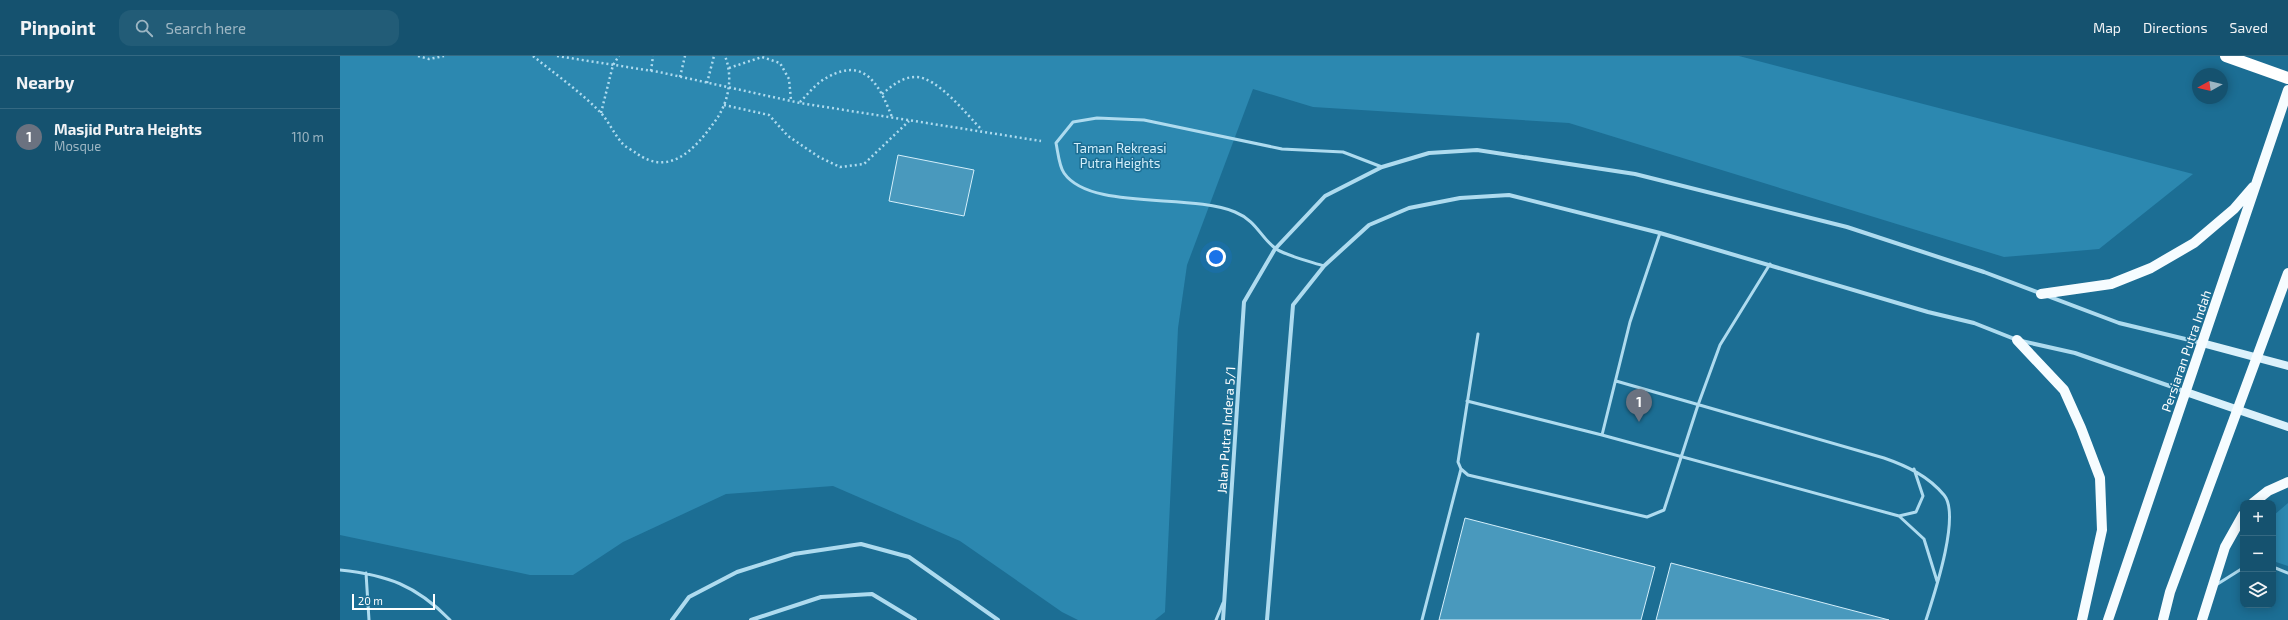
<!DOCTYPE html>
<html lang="en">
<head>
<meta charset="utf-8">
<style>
	body { margin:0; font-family:"Exo 2",sans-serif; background:#225c77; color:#f1f3f6 }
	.controls { position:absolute; right:12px; bottom:12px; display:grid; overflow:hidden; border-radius:8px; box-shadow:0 2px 10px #0003 }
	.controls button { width:36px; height:36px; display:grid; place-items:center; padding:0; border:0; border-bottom:1px solid #346982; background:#15526f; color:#f1f3f6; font:20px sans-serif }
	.compass { position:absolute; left:1852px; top:12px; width:36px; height:36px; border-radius:50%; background:#15526f; box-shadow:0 2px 10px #0003; rotate:262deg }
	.scale { position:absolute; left:12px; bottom:10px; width:83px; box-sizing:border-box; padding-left:4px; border:2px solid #fff; border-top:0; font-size:11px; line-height:14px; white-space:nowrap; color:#fff; -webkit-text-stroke:3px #1c6e94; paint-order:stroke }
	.you { position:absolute; left:876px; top:201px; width:14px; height:14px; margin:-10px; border:3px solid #fff; border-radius:50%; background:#1a73e8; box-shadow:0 0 0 6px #1a73e833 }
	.badge { display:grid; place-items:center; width:26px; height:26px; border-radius:50%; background:#90b9f0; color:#fff; font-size:13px; font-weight:700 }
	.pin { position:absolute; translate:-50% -33px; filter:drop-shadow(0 1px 2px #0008) }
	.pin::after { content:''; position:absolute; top:21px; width:14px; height:12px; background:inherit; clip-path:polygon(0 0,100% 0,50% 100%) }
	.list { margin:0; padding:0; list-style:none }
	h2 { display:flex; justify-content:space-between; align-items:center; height:52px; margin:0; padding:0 16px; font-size:17px }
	h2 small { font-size:13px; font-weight:400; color:#9db6c3 }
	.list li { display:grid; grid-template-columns:26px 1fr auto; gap:12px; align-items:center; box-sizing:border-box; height:56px; padding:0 16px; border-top:1px solid #346982 }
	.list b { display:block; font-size:15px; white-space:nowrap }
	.list p { margin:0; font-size:13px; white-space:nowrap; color:#9db6c3 }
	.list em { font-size:13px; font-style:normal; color:#9db6c3 }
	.icon { flex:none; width:22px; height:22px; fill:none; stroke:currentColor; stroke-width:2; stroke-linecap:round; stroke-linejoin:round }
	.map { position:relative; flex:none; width:1948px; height:564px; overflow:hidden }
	header { display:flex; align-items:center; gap:24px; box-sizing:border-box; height:56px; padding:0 20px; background:#15526f; border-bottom:1px solid #346982 }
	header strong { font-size:19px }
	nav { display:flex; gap:22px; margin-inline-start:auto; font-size:14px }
	.search { width:280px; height:36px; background:#225c77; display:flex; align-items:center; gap:10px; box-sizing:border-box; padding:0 14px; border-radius:12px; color:#9db6c3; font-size:15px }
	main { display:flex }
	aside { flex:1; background:#15526f }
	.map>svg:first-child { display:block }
	.green { fill:#2c88b0 }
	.building { fill:#4999bd; stroke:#d4effb }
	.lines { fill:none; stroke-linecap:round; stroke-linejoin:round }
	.path { stroke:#aedbef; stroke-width:2.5; stroke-dasharray:2 3; stroke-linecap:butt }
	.service { stroke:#aedbef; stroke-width:3 }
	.minor { stroke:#aedbef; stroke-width:4 }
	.secondary { stroke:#dbf1fb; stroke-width:8 }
	.primary { stroke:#f6fcff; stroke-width:10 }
	.motorway { stroke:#fff; stroke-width:12 }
	.labels { text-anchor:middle; stroke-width:3; stroke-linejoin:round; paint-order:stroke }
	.park-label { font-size:13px; fill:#d4effb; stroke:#1c6e94 }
	.street-label { font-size:13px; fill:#fff; stroke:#1c6e94 }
</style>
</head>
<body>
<header>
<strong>Pinpoint</strong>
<div class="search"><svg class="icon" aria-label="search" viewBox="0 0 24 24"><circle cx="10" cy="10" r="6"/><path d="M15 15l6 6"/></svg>Search here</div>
<nav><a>Map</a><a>Directions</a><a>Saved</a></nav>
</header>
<main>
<aside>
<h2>Nearby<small></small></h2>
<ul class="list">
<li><span class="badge" style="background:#6b7280">1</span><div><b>Masjid Putra Heights</b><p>Mosque</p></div><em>110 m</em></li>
</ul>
</aside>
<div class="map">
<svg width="1948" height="564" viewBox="0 0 1948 564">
	<rect width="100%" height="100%" fill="#1c6e94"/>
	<path class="green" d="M0,0H1399L1853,118L1759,193L1664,201L1229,67L973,51L913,33L847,209L838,272L825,556L815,564H738L722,556L620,485L493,430L386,438L283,486L233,519H190L0,479Z
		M1948,447V510L1933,505V460Z"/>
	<path class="building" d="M558,99L634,114L624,160L549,145Z
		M1125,462L1315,511L1301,564H1099Z
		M1331,507L1549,564H1316Z"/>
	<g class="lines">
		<path class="path" d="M78,0L89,3L104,0
			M193,0C215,18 241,36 261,57C269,66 274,78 282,87C285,91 292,94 296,97C329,121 354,94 373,68C388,49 394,23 385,0
			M217,0L319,16L460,47L701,85
			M389,12L422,1L440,7L449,23L451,44
			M311,15L313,0
			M340,21L345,0
			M367,27L374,0
			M542,38C552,30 562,21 575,21C597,20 627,59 642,74
			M460,46C468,38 477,26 488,21C526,0 540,31 552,61
			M384,49L429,59L448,80L479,101L500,111L524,108L569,65
			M261,57L273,9L279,0"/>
		<path class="service" d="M984,210C972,206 943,199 935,192C920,181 917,165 895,156C851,137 750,155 724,117C719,110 718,96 716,87L733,66L757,62L804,64L942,93L1003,96L1042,111
			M1138,278L1118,406L1121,413L1128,419L1307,461L1324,454L1358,349L1380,289L1430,208
			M1276,325L1544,402C1567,410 1588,420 1604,439C1621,459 1594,539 1586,564
			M1127,345L1262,379L1559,460L1576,456L1583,440L1574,413
			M1262,379L1290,266L1320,177
			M1559,460L1584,483L1597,525
			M1933,511L1948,517
			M0,514C47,519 76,529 110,564
			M26,517L29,564
			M1876,529L1903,512
			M876,564L883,547
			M1082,564L1121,413"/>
		<path class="minor" d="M332,564L349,541L397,516L454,498L521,488L569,501L658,564
			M411,564L481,541L532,538L575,564
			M883,564L904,246L935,193L985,140L1042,111L1089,97L1137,94L1295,118L1507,171L1644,216L1779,267L1862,287
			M927,564L953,249L984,210L1029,169L1069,152L1120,142L1169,139L1320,177L1588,256L1634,267L1677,284L1735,297L1844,335"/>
		<path class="secondary" d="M1862,287L1948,310
			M1846,336L1948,371"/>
		<path class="primary" d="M1701,238L1771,228L1811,212L1854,187L1894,153L1913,131
			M1677,284L1724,334L1741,372L1760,422L1762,474L1742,564
			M1913,447L1928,435L1948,426
			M1768,564L1948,34
			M1823,564L1830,536L1948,217
			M1862,564L1885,491L1903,459"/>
		<path class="motorway" d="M1886,0L1948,22"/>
	</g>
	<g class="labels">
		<g class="park-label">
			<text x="780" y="97">Taman Rekreasi<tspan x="780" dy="15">Putra Heights</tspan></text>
		</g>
		<g class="street-label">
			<text transform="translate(1846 295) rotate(-71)" y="5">Persiaran Putra Indah</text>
			<text transform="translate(886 374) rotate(-86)" y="5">Jalan Putra Indera 5/1</text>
		</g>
	</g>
</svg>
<div class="controls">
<button>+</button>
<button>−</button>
<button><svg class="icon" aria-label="layers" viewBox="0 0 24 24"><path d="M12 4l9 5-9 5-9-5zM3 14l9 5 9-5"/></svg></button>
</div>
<svg class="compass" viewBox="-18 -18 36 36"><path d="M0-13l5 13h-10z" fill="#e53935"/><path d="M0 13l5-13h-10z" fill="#9db6c3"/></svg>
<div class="scale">20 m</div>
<div class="you"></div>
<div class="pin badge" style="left:1299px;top:366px;background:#6b7280">1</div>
</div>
</main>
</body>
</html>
